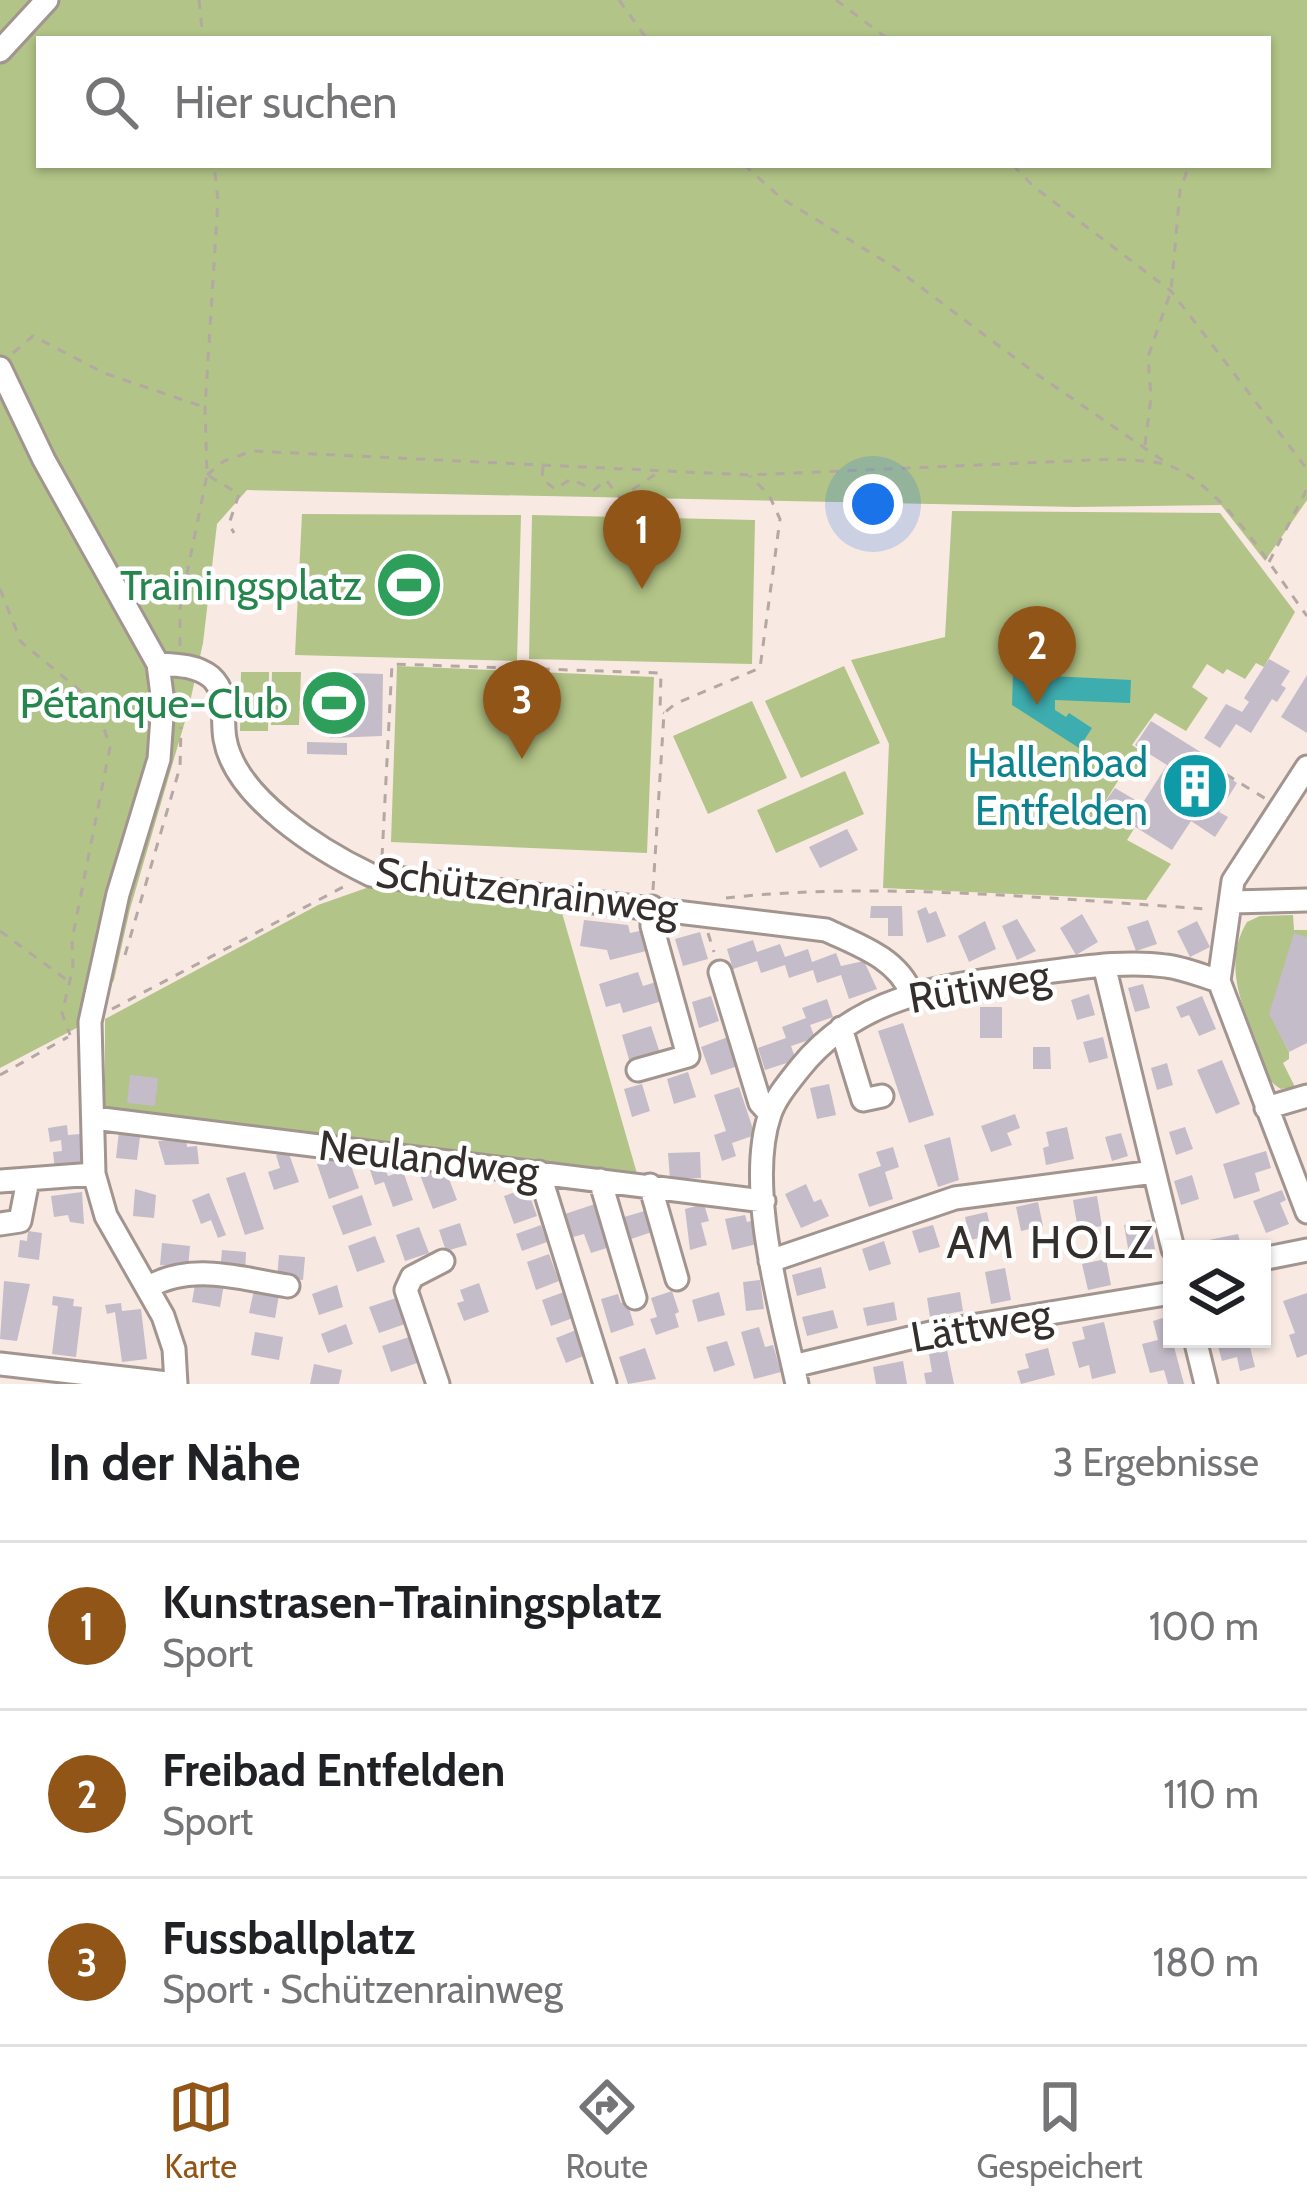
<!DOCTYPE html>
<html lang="de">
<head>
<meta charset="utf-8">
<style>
	body { margin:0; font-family:Cabin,sans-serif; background:#f2f2f2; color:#202124 }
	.controls { position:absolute; right:36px; bottom:36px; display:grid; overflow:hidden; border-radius:0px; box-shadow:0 3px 9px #0004 }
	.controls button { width:108px; height:108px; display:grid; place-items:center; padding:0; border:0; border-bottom:3px solid #e0e0e0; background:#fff; color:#202124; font:60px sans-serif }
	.you { position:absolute; left:873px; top:504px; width:42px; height:42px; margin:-30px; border:9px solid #fff; border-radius:50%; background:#1a73e8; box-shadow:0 0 0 18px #1a73e833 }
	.badge { display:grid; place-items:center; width:78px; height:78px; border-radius:50%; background:#915517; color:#fff; font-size:39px; font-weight:700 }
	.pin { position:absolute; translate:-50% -99px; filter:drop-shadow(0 3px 6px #0008) }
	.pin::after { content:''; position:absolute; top:63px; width:42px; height:36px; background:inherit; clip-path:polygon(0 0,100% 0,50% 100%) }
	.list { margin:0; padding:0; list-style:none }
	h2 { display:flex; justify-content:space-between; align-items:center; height:156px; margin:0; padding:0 48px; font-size:51px }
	h2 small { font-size:39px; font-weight:400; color:#757577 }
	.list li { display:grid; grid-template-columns:78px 1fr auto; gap:36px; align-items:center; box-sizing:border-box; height:168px; padding:0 48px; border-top:3px solid #e0e0e0 }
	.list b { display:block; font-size:45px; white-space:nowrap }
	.list p { margin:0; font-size:39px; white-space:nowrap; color:#757577 }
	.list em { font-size:39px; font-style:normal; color:#757577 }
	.icon { flex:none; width:66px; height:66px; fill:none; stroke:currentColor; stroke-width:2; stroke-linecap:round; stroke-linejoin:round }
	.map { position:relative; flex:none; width:1307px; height:1384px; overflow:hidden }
	.search { position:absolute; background:#fff; box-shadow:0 3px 9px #0004; left:36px; right:36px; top:36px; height:132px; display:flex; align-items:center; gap:30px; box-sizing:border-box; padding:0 42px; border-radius:0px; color:#757577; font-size:45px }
	.sheet { height:660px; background:#fff }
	nav { display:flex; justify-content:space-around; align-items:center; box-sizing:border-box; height:168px; border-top:3px solid #e0e0e0; background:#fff; font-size:33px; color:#757577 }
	nav a { display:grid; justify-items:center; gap:6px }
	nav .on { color:#915517 }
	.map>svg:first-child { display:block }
	.green { fill:#b2c487; fill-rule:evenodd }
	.water { fill:#3eadaf }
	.building { fill:#c4bcc8 }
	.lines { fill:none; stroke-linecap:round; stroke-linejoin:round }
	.minor-casing { stroke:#a2958f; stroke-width:27 }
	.path { stroke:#b4a8a3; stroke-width:3; stroke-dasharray:9 9; stroke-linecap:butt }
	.minor { stroke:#fff; stroke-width:21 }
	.labels { text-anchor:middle; stroke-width:9; stroke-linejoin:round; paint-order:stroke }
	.leisure-label { font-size:42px; fill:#27864d; stroke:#fff; text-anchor:end }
	.culture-label { font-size:42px; fill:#0d838f; stroke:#fff; text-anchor:end }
	.street-label { font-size:42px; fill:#342f2d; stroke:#fff }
	.neighbourhood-label { font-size:45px; letter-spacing:3px; fill:#342f2d; stroke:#fff }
</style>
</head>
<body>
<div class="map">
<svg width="1307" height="1384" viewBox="0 0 1307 1384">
	<rect width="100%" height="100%" fill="#f8e9e3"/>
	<path class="green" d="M0,0H1307V500L1265,561L1221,505L1075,507L247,490L217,524L203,643L188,711L130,909L114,980L88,1022L0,1068ZM39,39H1268V165H39Z
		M952,511L1220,513L1295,612L1264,667L1256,663L1245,679L1227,669L1223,674L1207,664L1192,687L1208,698L1186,731L1155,713L1132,745L1146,755L1136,770L1128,765L1102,806L1135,827L1127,840L1171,864L1146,900L883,888L889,744L851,660L945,637Z
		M302,514L521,515L517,661L295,655Z
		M532,515L755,520L752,664L529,659Z
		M397,666L654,677L647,853L391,842Z
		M844,666L880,743L801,778L765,701Z
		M241,672H269L268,731H240Z
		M272,672H301L299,725H271Z
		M320,675L349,677L348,729H318Z
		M752,701L787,778L708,814L673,736Z
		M845,771L864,814L776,853L757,810Z
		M372,886L560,906L638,1177L105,1112V1019L318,905Z
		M1293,915L1294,930H1307V937L1270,1014L1289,1052V1059L1283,1063L1295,1087L1281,1089C1262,1079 1262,1057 1256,1040C1241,1004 1223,962 1247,922L1260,916Z"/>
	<path class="water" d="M1013,674L1131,680L1130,703L1055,700V710L1066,717L1069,713L1092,728L1079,748L1012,705Z"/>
	<path class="building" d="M1269,659L1290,671L1281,685L1286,688L1277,702L1272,699L1251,733L1236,724L1220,748L1204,738L1226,704L1242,712L1249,702L1244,698Z
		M349,673L383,674L382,736L330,738L331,729H348Z
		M1307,675V733L1281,717Z
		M1151,721L1210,758L1207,763L1237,783L1219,812L1228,817L1215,837L1191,821L1172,850L1102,806L1115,788L1142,804L1167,765L1135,745Z
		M307,742L347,743V755L307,754Z
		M847,829L858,850L820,868L809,847Z
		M871,906H902L903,936H888V918H870Z
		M926,907L929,914L936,911L946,936L927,943L917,911Z
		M1082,914L1098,942L1076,955L1060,928Z
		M1017,919L1036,951L1017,960L1002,926Z
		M584,920L628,925L630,933L644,930L650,950L610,960L607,950L580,946Z
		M1148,920L1157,944L1136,951L1127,927Z
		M985,921L996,949L969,962L958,936Z
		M1197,921L1210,947L1190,957L1177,931Z
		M700,932L708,959L683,966L675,939Z
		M1294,933L1307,937V1043L1289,1052L1269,1014Z
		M753,940L757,952L780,944L785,957L808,949L812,962L836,953L841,966L864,961L877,989L849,999L841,975L817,983L813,970L789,978L785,965L761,973L757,961L733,969L727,949Z
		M638,972L643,986L656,982L662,1001L623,1013L620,1003L606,1007L599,984Z
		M1143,984L1150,1008L1135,1012L1128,988Z
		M1089,994L1095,1015L1077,1020L1071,1000Z
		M711,996L719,1021L699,1028L692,1002Z
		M1202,996L1216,1029L1199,1036L1189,1015L1181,1018L1176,1007Z
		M827,999L833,1017L810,1025L815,1038L791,1046L796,1060L765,1070L758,1048L786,1038L782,1027L806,1018L802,1008Z
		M980,1007H1002V1038H980Z
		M903,1023L934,1115L909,1123L878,1031Z
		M651,1026L660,1053L630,1063L622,1035Z
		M728,1037L738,1066L711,1075L701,1047Z
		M1103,1037L1108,1058L1089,1063L1083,1042Z
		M1033,1047H1050L1051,1069H1033Z
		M1222,1060L1240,1104L1216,1114L1197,1070Z
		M1167,1063L1173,1085L1157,1090L1151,1068Z
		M688,1072L696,1097L674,1104L667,1079Z
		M130,1075L158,1078L155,1106L127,1103Z
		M642,1084L650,1111L632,1117L624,1089Z
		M829,1084L836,1115L817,1119L810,1088Z
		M739,1087L755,1135L732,1143L736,1156L722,1161L714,1135L726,1131L714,1095Z
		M1015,1114L1020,1128L1007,1133L1012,1145L991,1152L981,1126Z
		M67,1125L68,1135L80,1134L84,1166L55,1170L53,1152L62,1151L61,1140L50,1142L48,1128Z
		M1067,1127L1074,1159L1046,1165L1043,1148L1049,1146L1046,1132Z
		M1185,1127L1193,1149L1176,1155L1169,1132Z
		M119,1131L140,1137L137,1160L116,1158Z
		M1121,1133L1128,1156L1112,1161L1105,1137Z
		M950,1137L959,1180L938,1187L924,1145Z
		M186,1138L187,1147L197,1146L199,1164L165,1165L158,1141Z
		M893,1147L899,1167L885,1172L893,1199L869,1207L858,1174L881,1166L876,1152Z
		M288,1151L299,1182L274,1190L268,1172L280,1168L276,1155Z
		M1266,1151L1271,1168L1255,1173L1260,1191L1234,1199L1223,1164Z
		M700,1152L701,1178L670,1179L668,1153Z
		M337,1157L340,1166L350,1163L359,1188L329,1199L317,1164Z
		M384,1165L388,1176L403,1171L413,1200L393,1207L384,1182L375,1185L370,1170Z
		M434,1170L437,1175L446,1171L457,1200L433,1209L420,1175Z
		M245,1172L264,1229L245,1235L226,1178Z
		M1192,1175L1199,1199L1181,1205L1174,1181Z
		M806,1184L814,1202L821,1199L829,1216L801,1228L785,1194Z
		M527,1188L537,1216L514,1224L504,1196Z
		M135,1189L156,1195L154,1218L133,1216Z
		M1282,1190L1286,1200L1280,1203L1289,1224L1266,1233L1253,1201Z
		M82,1192L84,1224L70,1222L68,1215L54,1217L51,1196Z
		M209,1193L226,1235L218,1238L211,1220L201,1224L192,1200Z
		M362,1195L372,1225L343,1235L332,1206Z
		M1097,1196L1102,1226L1078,1230L1073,1200Z
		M1038,1202L1043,1226L1021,1231L1016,1207Z
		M598,1203L613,1246L591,1253L584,1234L573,1237L565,1214Z
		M704,1204L709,1221L701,1223L707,1245L690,1250L685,1209Z
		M648,1210L655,1231L631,1239L624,1217Z
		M987,1212L992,1235L970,1240L965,1217Z
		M745,1215L747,1222L751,1221L757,1244L732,1250L725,1219Z
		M1150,1220L1155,1249L1129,1254L1124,1225Z
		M460,1223L467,1245L446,1251L439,1230Z
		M541,1225L547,1242L522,1251L516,1234Z
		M933,1225L940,1247L919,1253L912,1231Z
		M419,1227L429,1253L405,1261L396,1235Z
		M28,1231L42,1233L39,1260L18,1257L20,1240L27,1241Z
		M1238,1234L1242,1249H1206L1204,1241Z
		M375,1236L385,1262L357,1272L348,1246Z
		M884,1241L891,1264L869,1271L862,1249Z
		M162,1243L190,1246L188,1268L160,1265Z
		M222,1250L246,1252L245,1274L220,1273Z
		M549,1254L559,1281L536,1290L527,1262Z
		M279,1255L305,1257L303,1280L277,1278Z
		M1106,1259L1111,1285L1088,1290L1082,1264Z
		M821,1267L826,1288L797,1296L792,1275Z
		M1005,1268L1011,1300L991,1304L985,1272Z
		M196,1279L224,1284L220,1307L192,1302Z
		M760,1280L764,1309L746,1311L743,1282Z
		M4,1281L30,1284L17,1341L0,1339Z
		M479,1283L489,1312L464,1321L457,1303L464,1301L460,1290Z
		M337,1285L343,1307L319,1315L312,1294Z
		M254,1290L279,1295L275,1318L249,1313Z
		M672,1291L679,1312L675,1314L679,1327L656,1335L650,1319L657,1317L651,1298Z
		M564,1292L573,1318L551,1326L542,1300Z
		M719,1292L725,1315L698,1322L692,1300Z
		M960,1292L963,1311L930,1317L927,1298Z
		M1307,1293V1354L1297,1358L1289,1335L1295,1333L1283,1301Z
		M618,1294L621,1303L627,1301L634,1325L611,1333L601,1299Z
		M53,1296L74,1299L73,1306L82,1307L76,1357L52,1354L58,1306L52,1305Z
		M396,1298L405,1324L379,1333L369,1307Z
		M894,1302L897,1320L867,1326L863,1308Z
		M121,1303L122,1311L141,1309L147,1359L122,1362L115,1312L107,1314L105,1305Z
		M833,1310L838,1328L807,1336L802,1317Z
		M1166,1317L1184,1384H1168L1164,1370L1150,1373L1142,1344L1158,1340L1153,1321Z
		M1104,1322L1116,1373L1092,1379L1089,1365L1079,1368L1072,1342L1085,1339L1082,1327Z
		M346,1324L353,1344L328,1353L321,1334Z
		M759,1327L765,1347L773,1345L781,1372L754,1379L741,1332Z
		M576,1330L586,1355L566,1363L556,1338Z
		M255,1332L283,1337L279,1360L251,1355Z
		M412,1336L420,1362L391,1372L382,1346Z
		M1216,1339H1248L1255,1367L1240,1371L1237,1357L1222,1361Z
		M727,1341L735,1365L714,1372L706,1347Z
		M645,1348L656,1379L628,1384L619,1357Z
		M1048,1348L1055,1375L1021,1384L1017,1371L1029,1368L1025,1354Z
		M947,1350L954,1384H926L924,1373L932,1372L929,1354Z
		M903,1361L907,1384H876L873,1367Z
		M314,1364L342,1370L339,1384H310Z"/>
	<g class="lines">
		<g class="minor-casing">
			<path id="minor" d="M0,51L47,0
				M0,368L44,460L158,664L163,703L159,759L118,894L90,1022L94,1174L106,1216L163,1316L174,1349L176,1384L0,1364
				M158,664C176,665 196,665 211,677C229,693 221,717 225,739C235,798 321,851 371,875L826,930C858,945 897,958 911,993
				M1307,767L1233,881L1219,981L1307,1212
				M1232,902L1307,900
				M1104,965L1173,1249
				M720,972L760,1103L770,1114
				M841,1028L863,1100L882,1096
				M638,1070L688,1056L652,926V907
				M1266,1108L1307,1096
				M94,1118L764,1201
				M539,1172L605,1384
				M600,1180L635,1298
				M0,1181L94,1174
				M650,1185L677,1279
				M0,1224L20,1221L28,1180
				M1262,1259L1307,1250
				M770,1261L955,1198L1154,1172
				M149,1287C191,1262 242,1279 288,1286
				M1195,1339L1206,1384
				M793,1366L935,1332L1172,1293
				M438,1384L406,1290L412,1277L443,1261
				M797,1384C781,1310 745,1186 770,1114C776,1097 789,1082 800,1068C861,992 949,985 1039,973C1080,968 1124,960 1166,966C1184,968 1202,976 1219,981"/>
		</g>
		<path class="path" d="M199,0L203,39
			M619,0L647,39
			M836,0L888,39
			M744,165L781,198L894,267L1035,373L1168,464
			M1013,165L1033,186L1171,291L1307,469
			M13,353L33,336L104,373L204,407
			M1145,445L1151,397L1148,357L1171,291L1180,191L1189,165
			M543,467L542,479L555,489L571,479L594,490L606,480L620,498L656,474
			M207,475L224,461L252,451L749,475L1116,459C1134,461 1157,460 1173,467C1227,491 1272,569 1307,616
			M209,476L239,494L229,524L234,533
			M1269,562L1307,489
			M0,589L21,642L83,693L100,716L110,747L72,940L73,968L62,1013L70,1035
			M180,646V608L207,475L205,408L218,200L214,165
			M1000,648L1004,650L1005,644
			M1211,765L1266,799
			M382,857L392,664L661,673L660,711L664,713
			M653,890L664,713L675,704L760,668L780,519L769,495L750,476
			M726,898C876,881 1055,899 1207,909
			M0,931L71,983
			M708,933L714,952
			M125,955L180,767L181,727
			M112,1009L347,885
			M0,1075L68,1037"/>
		<use href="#minor" class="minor"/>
	</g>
	<defs>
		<g id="stadium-disc" transform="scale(3.45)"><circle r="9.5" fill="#2e9e5b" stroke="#fff"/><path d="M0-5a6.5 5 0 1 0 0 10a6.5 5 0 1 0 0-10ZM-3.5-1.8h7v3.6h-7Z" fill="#fff"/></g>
		<g id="building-disc" transform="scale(3.45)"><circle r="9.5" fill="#0f9aa8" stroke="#fff"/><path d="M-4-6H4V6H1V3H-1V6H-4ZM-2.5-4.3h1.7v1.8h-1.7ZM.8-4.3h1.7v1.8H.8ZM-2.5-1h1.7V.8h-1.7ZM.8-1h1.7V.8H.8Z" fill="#fff"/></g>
	</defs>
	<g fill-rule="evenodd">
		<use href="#stadium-disc" x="409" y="585"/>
		<use href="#stadium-disc" x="334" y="703"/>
		<use href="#building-disc" x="1195" y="786"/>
	</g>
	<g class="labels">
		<g class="leisure-label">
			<text x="362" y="600">Trainingsplatz</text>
			<text x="288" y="718">Pétanque-Club</text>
		</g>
		<g class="culture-label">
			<text x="1148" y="777">Hallenbad<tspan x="1148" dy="48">Entfelden</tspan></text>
		</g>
		<g class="street-label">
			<text transform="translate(527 890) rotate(7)" y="15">Schützenrainweg</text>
			<text transform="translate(979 986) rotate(-10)" y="15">Rütiweg</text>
			<text transform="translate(429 1158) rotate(7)" y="15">Neulandweg</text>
			<text transform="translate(981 1325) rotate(-10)" y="15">Lättweg</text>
		</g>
		<g class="neighbourhood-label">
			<text x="1051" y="1258">AM HOLZ</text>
		</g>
	</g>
</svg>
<div class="controls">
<button><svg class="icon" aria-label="layers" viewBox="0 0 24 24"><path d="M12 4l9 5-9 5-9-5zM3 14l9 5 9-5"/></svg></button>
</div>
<div class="you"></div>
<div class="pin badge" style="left:642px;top:589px">1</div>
<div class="pin badge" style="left:1037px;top:705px">2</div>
<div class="pin badge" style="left:522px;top:759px">3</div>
<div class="search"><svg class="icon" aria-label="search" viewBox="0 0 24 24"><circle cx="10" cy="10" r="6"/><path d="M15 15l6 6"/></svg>Hier suchen</div>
</div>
<section class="sheet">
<h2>In der Nähe<small>3 Ergebnisse</small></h2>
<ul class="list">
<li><span class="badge">1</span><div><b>Kunstrasen-Trainingsplatz</b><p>Sport</p></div><em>100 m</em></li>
<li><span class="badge">2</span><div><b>Freibad Entfelden</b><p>Sport</p></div><em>110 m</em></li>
<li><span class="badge">3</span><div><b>Fussballplatz</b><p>Sport · Schützenrainweg</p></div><em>180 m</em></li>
</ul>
</section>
<nav>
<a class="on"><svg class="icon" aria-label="map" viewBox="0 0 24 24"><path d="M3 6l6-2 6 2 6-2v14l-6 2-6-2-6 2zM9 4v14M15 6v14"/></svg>Karte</a>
<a><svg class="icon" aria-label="directions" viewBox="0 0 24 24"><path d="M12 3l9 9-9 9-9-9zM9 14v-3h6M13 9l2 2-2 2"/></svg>Route</a>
<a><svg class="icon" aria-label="saved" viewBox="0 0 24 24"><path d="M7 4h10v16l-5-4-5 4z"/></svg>Gespeichert</a>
</nav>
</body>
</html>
